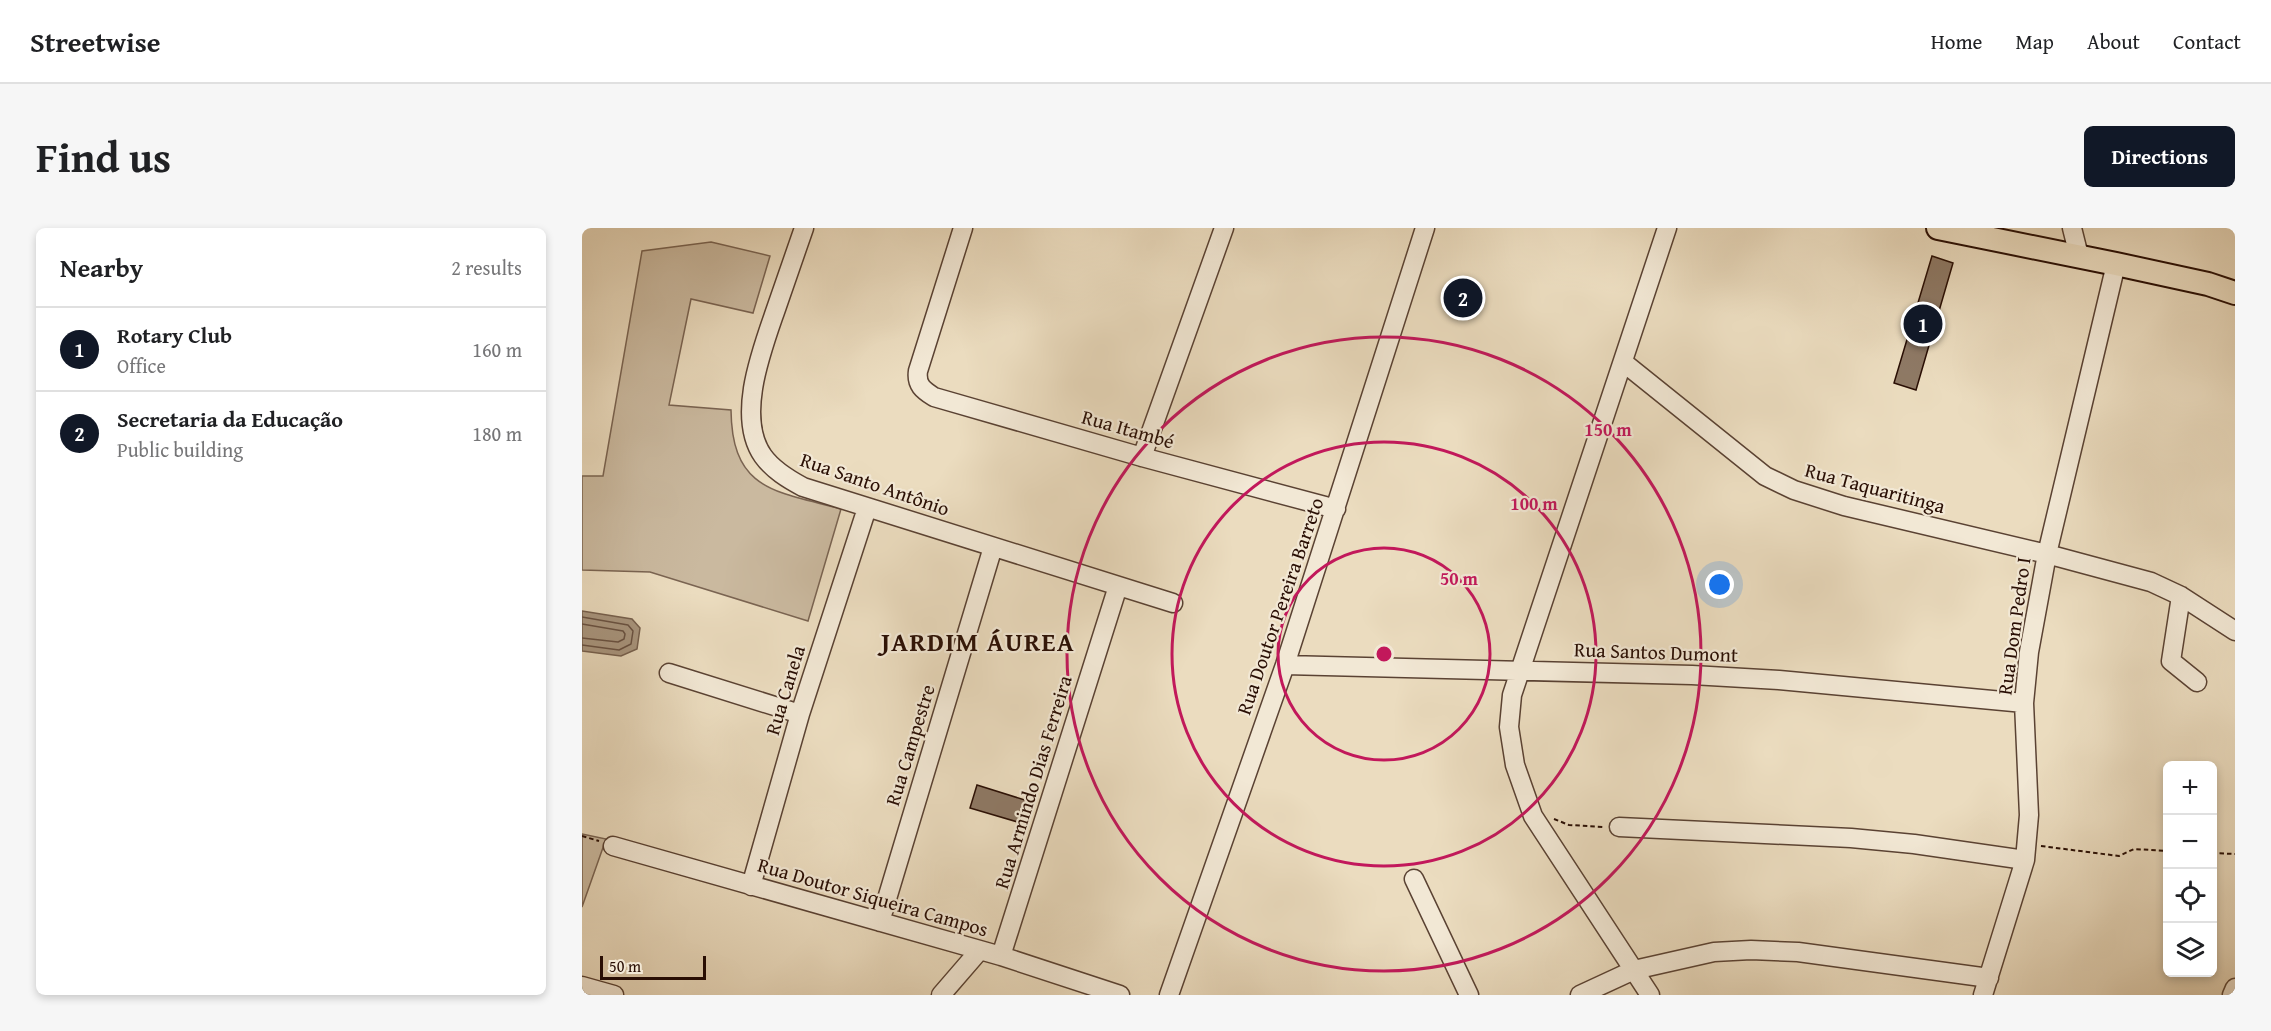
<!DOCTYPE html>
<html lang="en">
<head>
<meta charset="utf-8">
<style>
	body { margin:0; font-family:"Gentium Book Plus",serif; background:#f6f6f6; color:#202124 }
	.controls { position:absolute; right:18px; bottom:18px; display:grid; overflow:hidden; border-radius:9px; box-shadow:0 3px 9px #0003 }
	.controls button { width:54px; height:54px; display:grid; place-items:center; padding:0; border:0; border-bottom:2px solid #e0e0e0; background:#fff; color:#202124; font:30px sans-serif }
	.scale { position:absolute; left:18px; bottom:15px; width:106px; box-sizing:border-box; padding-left:6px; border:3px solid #290e04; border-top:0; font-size:16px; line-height:21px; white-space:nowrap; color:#290e04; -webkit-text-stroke:4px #f2e8d5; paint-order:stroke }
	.you { position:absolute; left:1138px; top:357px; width:21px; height:21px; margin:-15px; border:4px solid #fff; border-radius:50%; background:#1a73e8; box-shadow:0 0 0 9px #1a73e833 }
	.badge { display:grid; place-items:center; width:39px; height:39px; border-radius:50%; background:#111827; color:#fff; font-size:20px; font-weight:700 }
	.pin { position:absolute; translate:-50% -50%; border:3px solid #fff; box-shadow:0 2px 6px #0006 }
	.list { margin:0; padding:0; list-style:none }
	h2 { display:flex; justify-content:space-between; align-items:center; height:78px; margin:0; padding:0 24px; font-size:26px }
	h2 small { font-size:20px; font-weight:400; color:#757577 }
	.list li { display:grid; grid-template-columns:39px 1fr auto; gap:18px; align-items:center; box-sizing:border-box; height:84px; padding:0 24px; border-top:2px solid #e0e0e0 }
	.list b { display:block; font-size:22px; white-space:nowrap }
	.list p { margin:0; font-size:20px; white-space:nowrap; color:#757577 }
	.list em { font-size:20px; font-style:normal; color:#757577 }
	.icon { flex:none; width:33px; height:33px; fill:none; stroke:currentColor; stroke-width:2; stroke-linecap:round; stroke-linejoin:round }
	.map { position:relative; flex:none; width:1653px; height:767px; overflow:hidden; border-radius:9px }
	header { display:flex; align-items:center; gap:36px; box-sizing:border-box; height:84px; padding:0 30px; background:#fff; border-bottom:2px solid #e0e0e0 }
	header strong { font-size:28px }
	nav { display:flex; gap:33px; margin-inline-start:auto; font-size:21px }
	.intro { display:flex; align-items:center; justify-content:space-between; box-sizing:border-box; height:144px; padding:0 36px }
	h1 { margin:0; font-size:42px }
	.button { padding:15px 27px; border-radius:9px; background:#111827; color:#fff; font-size:21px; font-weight:700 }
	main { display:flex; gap:36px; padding:0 36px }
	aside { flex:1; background:#fff; border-radius:9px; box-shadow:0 3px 9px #0003 }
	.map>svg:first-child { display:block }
	.green { fill:#cab99f; stroke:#7a6452; stroke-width:1.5 }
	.water { fill:#a9967f; stroke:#76604e; stroke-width:1.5 }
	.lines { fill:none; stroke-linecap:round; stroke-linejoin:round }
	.shore { stroke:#695242; stroke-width:1.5 }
	.building { fill:#8e7965; stroke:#290e04; stroke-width:1.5 }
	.minor-casing { stroke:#5a4233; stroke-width:21 }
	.major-casing { stroke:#290e04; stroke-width:26 }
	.path { stroke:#290e04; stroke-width:2; stroke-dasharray:4.5 3; stroke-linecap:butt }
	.minor { stroke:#f2e8d5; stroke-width:18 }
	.major { stroke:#ebdcbf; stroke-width:22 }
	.ring { fill:none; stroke:#c2185b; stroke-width:3 }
	.labels { text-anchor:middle; stroke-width:4.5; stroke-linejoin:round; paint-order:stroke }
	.street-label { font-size:20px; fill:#290e04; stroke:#f2e8d5 }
	.district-label { font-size:26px; font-weight:bold; letter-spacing:1.5px; fill:#290e04; stroke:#f2e8d5 }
	.centre { fill:#c2185b; stroke:#f2e8d5; stroke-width:3 }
	.ring-label { font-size:18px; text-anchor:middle; font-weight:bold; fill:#c2185b; stroke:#f2e8d5; stroke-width:4.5; stroke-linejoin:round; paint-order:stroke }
</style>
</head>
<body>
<header>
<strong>Streetwise</strong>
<nav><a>Home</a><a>Map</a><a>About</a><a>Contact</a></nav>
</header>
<div class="intro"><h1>Find us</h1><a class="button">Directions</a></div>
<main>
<aside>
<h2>Nearby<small>2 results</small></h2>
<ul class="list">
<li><span class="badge">1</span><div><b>Rotary Club</b><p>Office</p></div><em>160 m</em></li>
<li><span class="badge">2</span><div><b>Secretaria da Educação</b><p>Public building</p></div><em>180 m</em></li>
</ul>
</aside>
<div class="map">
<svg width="1653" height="767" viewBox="0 0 1653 767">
	<rect width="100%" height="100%" fill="#ebdcbf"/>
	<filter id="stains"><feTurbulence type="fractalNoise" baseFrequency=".00333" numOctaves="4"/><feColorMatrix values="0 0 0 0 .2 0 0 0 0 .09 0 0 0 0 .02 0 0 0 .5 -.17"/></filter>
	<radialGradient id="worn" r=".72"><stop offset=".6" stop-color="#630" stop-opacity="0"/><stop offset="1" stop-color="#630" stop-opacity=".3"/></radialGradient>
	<path class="green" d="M129,14L188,28L171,85L109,71L87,177L149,182C150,263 193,263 259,281L226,393L68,344L0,342V248H21L60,23Z
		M0,606L24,611L0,679Z"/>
	<path class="water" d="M0,383L50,391L58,400L55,421L39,428L0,423Z"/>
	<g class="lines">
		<path class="shore" d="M0,389L46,397L51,403L49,416L37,422L0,417
			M0,396L41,403L43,406L42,411L36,414L0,410"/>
	</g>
	<path class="building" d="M1350,28L1371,35L1334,162L1312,155Z
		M395,557L446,573L439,595L388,580Z"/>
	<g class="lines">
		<g class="minor-casing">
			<path id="minor" d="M222,0C213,26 204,52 195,78C181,119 153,188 181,228C191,242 206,251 221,259L591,375
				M381,0L336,143C334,157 341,162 352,169L560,229L754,281
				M1490,0L1497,28
				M1041,134L1183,248L1212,262L1262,278L1465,326L1569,354L1599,368L1653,403
				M560,229L642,0
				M1599,368L1589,433L1615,454
				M703,437L1110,447L1197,452L1442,475
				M87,445L218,486
				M1037,599L1269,610L1332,616L1443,632
				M31,618L419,728L538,767
				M832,651L887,767
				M169,658L218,486L285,280
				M298,694L411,319
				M419,728L536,358
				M0,758L32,767
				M359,767L397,723
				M587,767L703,437L843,0
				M998,767L1052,742L1132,724L1169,722L1216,724L1407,750
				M1068,767L951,588L933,537L927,499L930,467L1085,0
				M1401,767L1443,632L1447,587L1442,475L1447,424L1465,326L1534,36
				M1650,767L1653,760"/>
		</g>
		<g class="major-casing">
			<path id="major" d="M1356,0L1534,36L1626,56L1653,65"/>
		</g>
		<path class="path" d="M972,591L987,597L1022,599
			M0,608L17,613
			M1459,618L1537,628L1552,621L1586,623
			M1630,625L1653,626"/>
		<use href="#minor" class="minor"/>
		<use href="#major" class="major"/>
	</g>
	<g class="ring">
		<circle cx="802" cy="426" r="106"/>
		<circle cx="802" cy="426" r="212"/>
		<circle cx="802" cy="426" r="317"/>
	</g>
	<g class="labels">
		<g class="street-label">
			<text transform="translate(546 201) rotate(16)" y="7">Rua Itambé</text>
			<text transform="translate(293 256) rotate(19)" y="7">Rua Santo Antônio</text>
			<text transform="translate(1293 260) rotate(15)" y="7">Rua Taquaritinga</text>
			<text transform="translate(698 378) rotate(-71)" y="7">Rua Doutor Pereira Barreto</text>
			<text transform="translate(1432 398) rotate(-82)" y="7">Rua Dom Pedro I</text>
			<text transform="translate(1074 424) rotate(2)" y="7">Rua Santos Dumont</text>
			<text transform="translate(203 462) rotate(-73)" y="7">Rua Canela</text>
			<text transform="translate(328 517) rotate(-73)" y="7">Rua Campestre</text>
			<text transform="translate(451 554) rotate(-73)" y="7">Rua Armindo Dias Ferreira</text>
			<text transform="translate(291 669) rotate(16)" y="7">Rua Doutor Siqueira Campos</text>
		</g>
		<g class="district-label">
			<text x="396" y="423">JARDIM ÁUREA</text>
		</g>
	</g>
	<circle cx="802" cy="426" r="9" class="centre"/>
	<g class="ring-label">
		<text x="1026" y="208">150 m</text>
		<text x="952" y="282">100 m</text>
		<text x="877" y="357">50 m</text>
	</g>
	<rect width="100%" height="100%" filter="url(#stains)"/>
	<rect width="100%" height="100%" fill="url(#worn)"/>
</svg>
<div class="controls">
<button>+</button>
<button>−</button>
<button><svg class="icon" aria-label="locate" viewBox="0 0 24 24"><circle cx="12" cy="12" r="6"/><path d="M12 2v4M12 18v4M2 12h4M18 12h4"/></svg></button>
<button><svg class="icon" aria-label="layers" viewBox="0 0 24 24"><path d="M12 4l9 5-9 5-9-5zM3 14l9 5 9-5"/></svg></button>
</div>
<div class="scale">50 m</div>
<div class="you"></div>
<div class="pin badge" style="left:1341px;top:96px">1</div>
<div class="pin badge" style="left:881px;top:70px">2</div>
</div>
</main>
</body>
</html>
